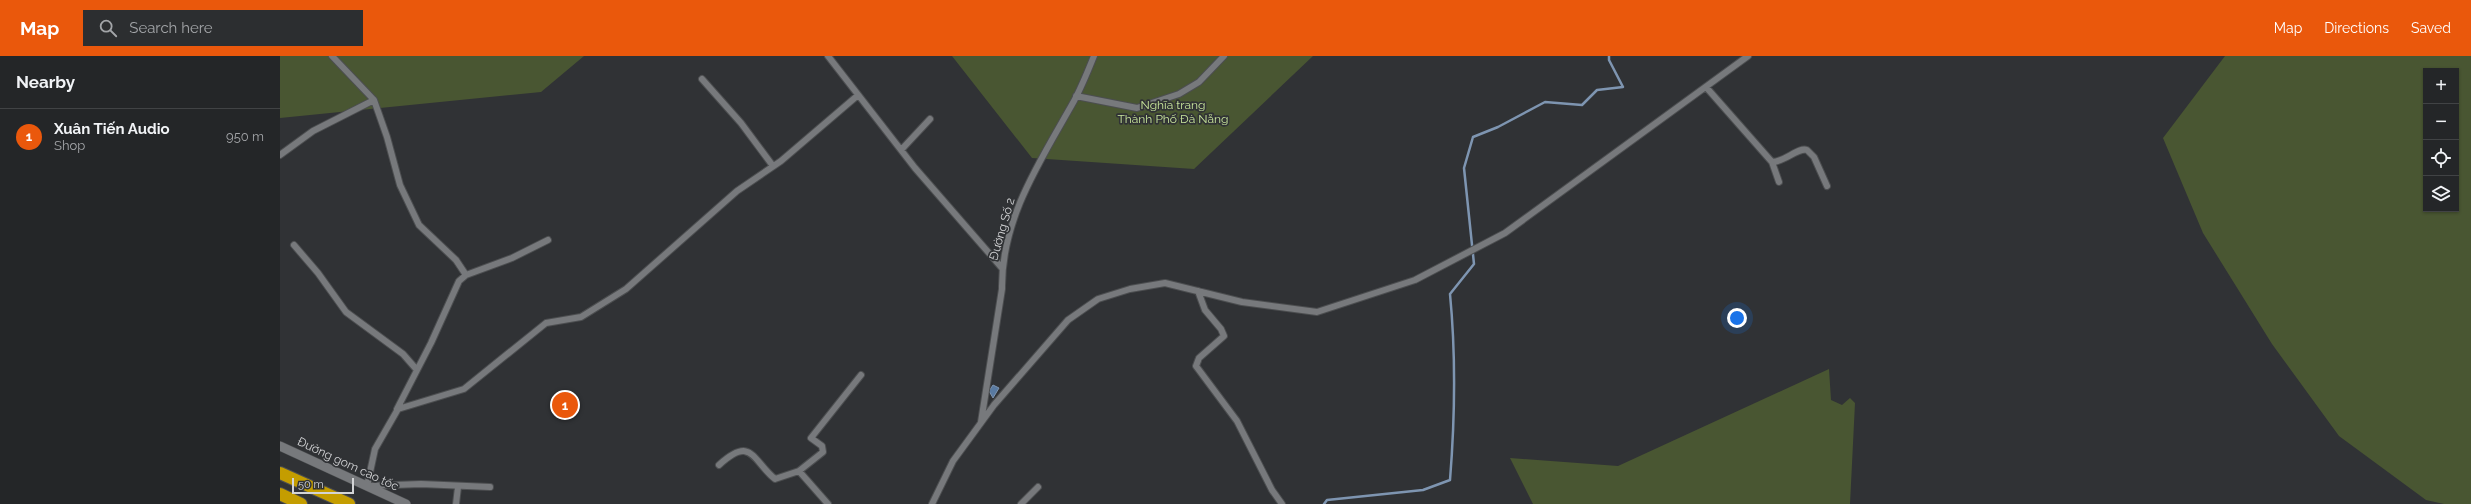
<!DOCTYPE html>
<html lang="en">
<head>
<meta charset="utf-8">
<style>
	body { margin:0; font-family:Raleway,sans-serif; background:#2c2e30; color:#f1f3f6 }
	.controls { position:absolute; right:12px; top:12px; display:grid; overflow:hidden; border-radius:0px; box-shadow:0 1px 3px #0004 }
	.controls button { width:36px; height:36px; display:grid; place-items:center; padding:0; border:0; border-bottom:1px solid #414345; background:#242628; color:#f1f3f6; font:20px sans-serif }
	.scale { position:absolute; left:12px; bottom:10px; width:62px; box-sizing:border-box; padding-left:4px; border:2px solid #d3d4d6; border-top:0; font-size:11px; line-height:14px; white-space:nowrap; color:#d3d4d6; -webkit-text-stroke:3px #303235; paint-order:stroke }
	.you { position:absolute; left:1457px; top:262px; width:14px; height:14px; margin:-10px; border:3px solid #fff; border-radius:50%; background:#1a73e8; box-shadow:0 0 0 6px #1a73e833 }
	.badge { display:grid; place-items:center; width:26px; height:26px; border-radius:50%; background:#ea580c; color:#fff; font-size:13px; font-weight:700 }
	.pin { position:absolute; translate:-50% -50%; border:2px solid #fff; box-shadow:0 1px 4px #0006 }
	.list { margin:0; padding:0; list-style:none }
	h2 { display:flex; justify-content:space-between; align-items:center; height:52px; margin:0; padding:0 16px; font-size:17px }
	h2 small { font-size:13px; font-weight:400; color:#a3a5a8 }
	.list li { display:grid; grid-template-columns:26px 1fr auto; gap:12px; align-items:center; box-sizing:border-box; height:56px; padding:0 16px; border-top:1px solid #414345 }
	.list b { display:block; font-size:15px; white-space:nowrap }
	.list p { margin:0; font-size:13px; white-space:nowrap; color:#a3a5a8 }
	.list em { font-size:13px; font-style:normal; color:#a3a5a8 }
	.icon { flex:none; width:22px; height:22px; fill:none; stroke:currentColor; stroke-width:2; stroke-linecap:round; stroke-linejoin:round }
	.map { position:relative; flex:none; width:2191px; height:448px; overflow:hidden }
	header { display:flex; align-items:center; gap:24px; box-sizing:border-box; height:56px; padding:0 20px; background:#ea580c; color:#fff }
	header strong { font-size:19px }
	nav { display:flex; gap:22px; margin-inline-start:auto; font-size:14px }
	.search { width:280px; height:36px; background:#2c2e30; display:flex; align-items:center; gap:10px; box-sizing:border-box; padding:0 14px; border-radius:0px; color:#a3a5a8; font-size:15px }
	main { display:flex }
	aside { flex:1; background:#242628 }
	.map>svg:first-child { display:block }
	.green { fill:#495632; fill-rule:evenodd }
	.water { fill:#597aa1; stroke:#7e95b1 }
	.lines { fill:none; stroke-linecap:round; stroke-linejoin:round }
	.stream { stroke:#7e95b1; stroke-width:2.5 }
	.minor-casing { stroke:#4c4e50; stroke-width:8 }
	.secondary-casing { stroke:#4c4e50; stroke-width:10 }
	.motorway-casing { stroke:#4c4e50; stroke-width:14 }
	.minor { stroke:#77797c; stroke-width:6 }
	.secondary { stroke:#77797c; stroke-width:9 }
	.motorway { stroke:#c49d00; stroke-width:12 }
	.labels { text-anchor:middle; stroke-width:3.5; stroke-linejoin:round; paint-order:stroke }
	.park-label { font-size:12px; fill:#c8e59b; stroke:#303235 }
	.street-label { font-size:12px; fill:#d3d4d6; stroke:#303235 }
</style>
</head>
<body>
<header>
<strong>Map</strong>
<div class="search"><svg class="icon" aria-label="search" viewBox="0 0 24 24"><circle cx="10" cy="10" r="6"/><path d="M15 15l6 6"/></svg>Search here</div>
<nav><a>Map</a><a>Directions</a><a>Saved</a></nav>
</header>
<main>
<aside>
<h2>Nearby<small></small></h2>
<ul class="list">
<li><span class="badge">1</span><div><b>Xuân Tiến Audio</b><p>Shop</p></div><em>950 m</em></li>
</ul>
</aside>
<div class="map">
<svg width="2191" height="448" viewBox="0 0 2191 448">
	<rect width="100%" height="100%" fill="#303235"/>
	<path class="green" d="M0,0H304L261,36L0,62Z
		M672,0H1033L914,113L752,102Z
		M1945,0H2191V448H2164L2146,444L2059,380L1992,288L1923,177L1883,82ZM2146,15H2176V153H2146Z
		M1549,313L1551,344L1562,349L1570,342L1575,347L1570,448H1253L1230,402L1338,410Z"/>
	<path class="water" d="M713,329L719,332L713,342L709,335Z"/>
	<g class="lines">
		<path class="stream" d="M1044,448L1047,444L1143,434L1170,424C1175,362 1176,300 1170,238L1194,208L1184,112L1193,81L1218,71L1265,46L1302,49L1317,34L1343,31L1329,4V0"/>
		<g class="minor-casing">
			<path id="minor" d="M52,0L94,44L107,81L120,129L139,169L176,204L186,219
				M548,0L635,112L722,212
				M422,23L461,67L493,110
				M1426,31L1492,106L1499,126
				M796,40L857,52L899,38L919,26L944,0
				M622,93L650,63
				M0,99L33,75L94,44
				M1492,106C1505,106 1518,91 1527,94L1534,101L1547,130
				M14,189L38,217L66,256L123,298L137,314
				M918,235L925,254L941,273L944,280L919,302L916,310L957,365L992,434L1002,448
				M117,353L151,287L179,225L186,219L232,202L268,184
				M701,366L722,233C721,162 761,104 794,45C802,30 808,15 814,0
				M439,409C472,379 472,404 495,423L519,415L543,396L542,390L531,382L581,319
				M519,415L548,448
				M210,431L141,428L87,430L95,393L118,353L184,333L266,267L301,261L346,233L457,135L501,105L577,40
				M176,448L178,431
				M652,448L673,405L714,349L788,264L818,243L850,233L885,227L962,246L1037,256L1135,224L1225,177L1468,0
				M741,448L758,431"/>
		</g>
		<g class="secondary-casing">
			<path id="secondary" d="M0,390L126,448"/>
		</g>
		<g class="motorway-casing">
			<path id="motorway" d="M0,417L69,448
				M0,438L21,448"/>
		</g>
		<use href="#minor" class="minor"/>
		<use href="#secondary" class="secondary"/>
		<use href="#motorway" class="motorway"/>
	</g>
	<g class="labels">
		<g class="park-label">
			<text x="893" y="53">Nghĩa trang<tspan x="893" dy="14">Thành Phố Đà Nẵng</tspan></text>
		</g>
		<g class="street-label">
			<text transform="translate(722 173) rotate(-74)" y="4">Đường Số 2</text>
			<text transform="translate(68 408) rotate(25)" y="4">Đường gom cao tốc</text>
		</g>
	</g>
</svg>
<div class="controls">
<button>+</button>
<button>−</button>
<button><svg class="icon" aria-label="locate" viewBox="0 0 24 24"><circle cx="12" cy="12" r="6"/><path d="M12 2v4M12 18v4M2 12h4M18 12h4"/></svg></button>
<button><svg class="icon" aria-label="layers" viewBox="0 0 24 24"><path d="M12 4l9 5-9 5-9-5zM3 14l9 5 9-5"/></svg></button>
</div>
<div class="scale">50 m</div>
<div class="you"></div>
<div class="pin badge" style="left:285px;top:349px">1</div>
</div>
</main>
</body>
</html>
